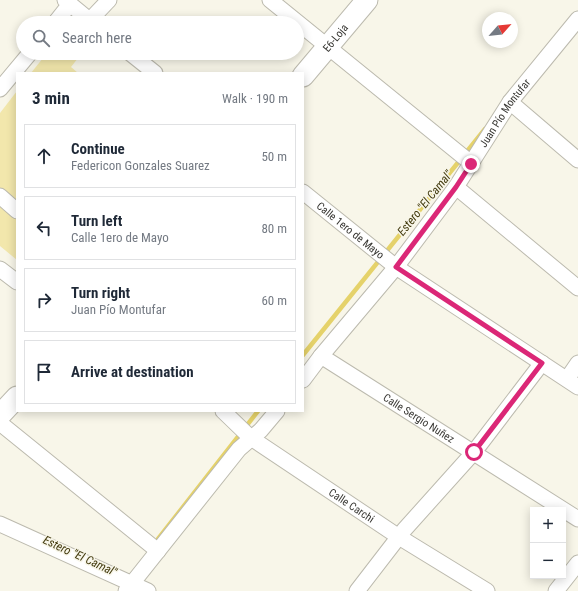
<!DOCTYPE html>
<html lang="en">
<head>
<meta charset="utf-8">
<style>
	body { margin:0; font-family:"Roboto Condensed",sans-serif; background:#f6f6f7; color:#1f2937 }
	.controls { position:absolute; right:12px; bottom:12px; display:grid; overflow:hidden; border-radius:0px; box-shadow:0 2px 10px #0003 }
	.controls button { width:36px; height:36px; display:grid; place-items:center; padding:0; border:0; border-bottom:1px solid #e0e1e3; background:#fff; color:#1f2937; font:20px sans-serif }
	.compass { position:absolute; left:482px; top:12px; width:36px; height:36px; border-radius:50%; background:#fff; box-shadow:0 2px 10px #0003; rotate:63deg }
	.stop { position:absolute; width:12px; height:12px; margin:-9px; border:3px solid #db2777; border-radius:50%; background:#fff }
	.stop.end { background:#db2777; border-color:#fff; box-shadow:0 1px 4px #0008 }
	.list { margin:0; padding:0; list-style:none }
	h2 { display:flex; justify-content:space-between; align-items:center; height:52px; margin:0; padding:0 16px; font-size:17px }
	h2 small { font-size:13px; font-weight:400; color:#747a83 }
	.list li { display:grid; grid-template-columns:26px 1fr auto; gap:12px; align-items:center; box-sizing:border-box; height:64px; margin:0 8px 8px; padding:0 8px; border:1px solid #e0e1e3; border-radius:0px }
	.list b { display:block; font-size:15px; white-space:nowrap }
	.list p { margin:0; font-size:13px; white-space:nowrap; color:#747a83 }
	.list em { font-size:13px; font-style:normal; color:#747a83 }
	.icon { flex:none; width:22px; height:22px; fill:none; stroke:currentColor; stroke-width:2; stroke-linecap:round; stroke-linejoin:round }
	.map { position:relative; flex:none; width:578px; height:591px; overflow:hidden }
	.search { position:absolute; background:#fff; box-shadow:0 2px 10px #0003; left:16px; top:16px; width:288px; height:44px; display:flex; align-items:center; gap:10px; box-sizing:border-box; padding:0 14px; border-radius:22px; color:#747a83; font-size:15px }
	.panel { position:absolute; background:#fff; box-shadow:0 2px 10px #0003; left:16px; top:72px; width:288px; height:340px; border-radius:0px }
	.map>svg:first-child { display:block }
	.green { fill:#f2e7ac }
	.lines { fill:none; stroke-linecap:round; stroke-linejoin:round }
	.stream { stroke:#e5d26a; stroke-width:4.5 }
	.street-casing { stroke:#bcbaae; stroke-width:17 }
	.secondary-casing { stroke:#bcbaae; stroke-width:23 }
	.street { stroke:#fff; stroke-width:15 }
	.secondary { stroke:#fff; stroke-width:21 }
	.route { stroke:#db2777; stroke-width:5 }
	.labels { text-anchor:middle; stroke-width:3; stroke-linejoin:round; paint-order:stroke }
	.street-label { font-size:11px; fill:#373632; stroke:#f8f6e9 }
	.water-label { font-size:12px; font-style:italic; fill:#423a0e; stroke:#f8f6e9 }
</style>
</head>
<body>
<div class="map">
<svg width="578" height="591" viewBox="0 0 578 591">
	<rect width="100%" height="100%" fill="#f8f6e9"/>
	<path class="green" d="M47,53H82L71,67L78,73H31Z
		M17,91V260L0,246V113Z"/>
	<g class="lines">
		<path class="stream" d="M303,355L485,129
			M158,539L258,411"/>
		<g class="street-casing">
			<g id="street">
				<path d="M65,0L93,23"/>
				<path d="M270,0L471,163"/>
				<path d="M90,20L109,0"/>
				<path d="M55,23L70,4"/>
				<path d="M130,53L155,73"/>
				<path d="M0,89L30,53"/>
				<path d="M510,102L578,160"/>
				<path d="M456,187L578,288"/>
				<path id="s1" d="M303,192L396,267L578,387"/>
				<path d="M0,196L17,211"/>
				<path d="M0,269L17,282"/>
				<path id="s2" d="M321,356L578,519"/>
				<path d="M567,379L578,363"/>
				<path id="s3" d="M303,380L321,356L396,267L456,187L510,102L578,19"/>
				<path id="s4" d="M223,411L251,438L399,537L487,591"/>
				<path d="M0,423L158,551"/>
				<path d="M0,524L148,591"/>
				<path d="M126,591L239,449L261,430L277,411"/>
				<path d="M357,591L404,530L474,452L542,363"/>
				<path d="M556,591L578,563"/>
			</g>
		</g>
		<g class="secondary-casing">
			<g id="secondary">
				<path id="s5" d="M303,76L367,0"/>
				<path d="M0,415L17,397"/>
			</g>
		</g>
		<use href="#street" class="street"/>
		<use href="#secondary" class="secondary"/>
	</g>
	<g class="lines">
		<path class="route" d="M471,164L456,187L396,267L542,363L474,452"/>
	</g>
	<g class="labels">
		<g class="street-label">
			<text dy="4" stroke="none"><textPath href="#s5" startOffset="50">E6-Loja</textPath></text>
			<text dy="4" stroke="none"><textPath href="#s3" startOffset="335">Juan Pío Montufar</textPath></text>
			<text dy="4" stroke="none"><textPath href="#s1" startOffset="61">Calle 1ero de Mayo</textPath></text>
			<text dy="4" stroke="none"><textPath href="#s2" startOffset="116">Calle Sergio Nuñez</textPath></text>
			<text dy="4" stroke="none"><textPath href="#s4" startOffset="160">Calle Carchi</textPath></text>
		</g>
		<g class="water-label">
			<text transform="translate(425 203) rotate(-51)" y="4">Estero "El Camal"</text>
			<text transform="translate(80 556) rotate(25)" y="4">Estero "El Camal"</text>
		</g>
	</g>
</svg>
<div class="controls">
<button>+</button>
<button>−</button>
</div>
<svg class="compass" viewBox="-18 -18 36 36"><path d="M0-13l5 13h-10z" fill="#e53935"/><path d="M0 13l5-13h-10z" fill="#747a83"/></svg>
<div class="stop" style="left:474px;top:452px"></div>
<div class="stop end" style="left:471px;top:164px"></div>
<div class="search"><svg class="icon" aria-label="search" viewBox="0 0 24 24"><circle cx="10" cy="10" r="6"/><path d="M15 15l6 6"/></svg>Search here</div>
<section class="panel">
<h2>3 min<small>Walk · 190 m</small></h2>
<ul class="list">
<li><svg class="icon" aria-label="ahead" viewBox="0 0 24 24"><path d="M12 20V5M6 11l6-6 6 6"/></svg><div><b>Continue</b><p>Federicon Gonzales Suarez</p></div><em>50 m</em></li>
<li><svg class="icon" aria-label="left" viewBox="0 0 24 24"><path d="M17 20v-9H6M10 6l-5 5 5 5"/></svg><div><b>Turn left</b><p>Calle 1ero de Mayo</p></div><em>80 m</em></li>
<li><svg class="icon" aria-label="right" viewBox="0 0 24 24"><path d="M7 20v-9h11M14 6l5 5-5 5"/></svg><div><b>Turn right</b><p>Juan Pío Montufar</p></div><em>60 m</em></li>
<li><svg class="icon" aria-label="arrive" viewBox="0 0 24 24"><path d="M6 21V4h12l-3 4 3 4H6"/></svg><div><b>Arrive at destination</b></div></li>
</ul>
</section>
</div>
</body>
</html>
